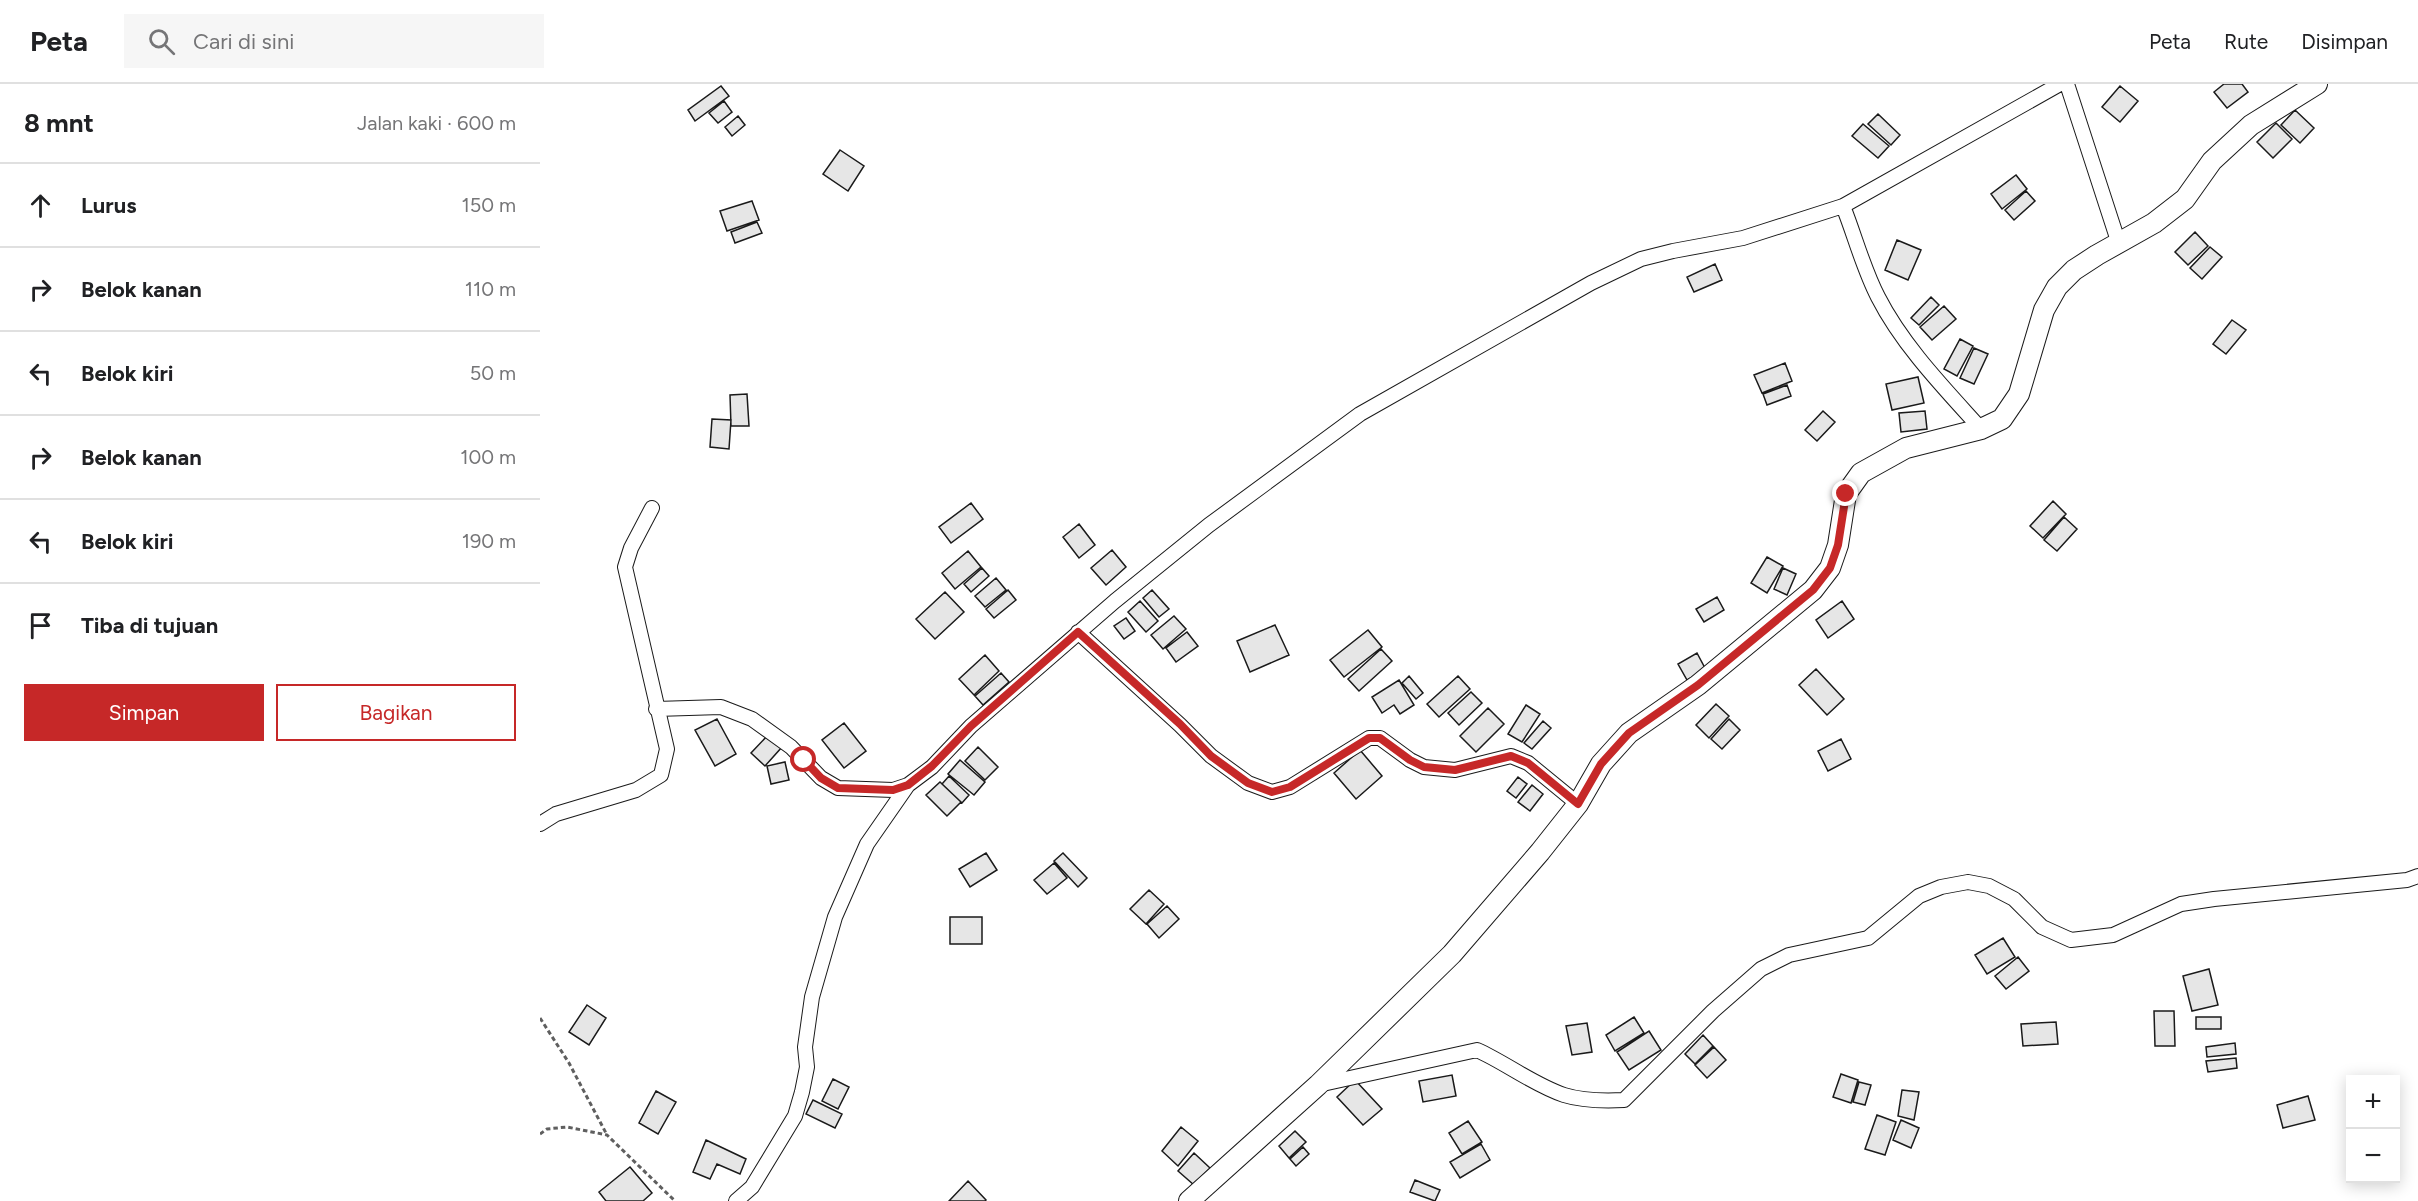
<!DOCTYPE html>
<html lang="id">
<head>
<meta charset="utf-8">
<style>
	body { margin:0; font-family:Figtree,sans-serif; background:#f6f6f6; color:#202124 }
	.controls { position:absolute; right:18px; bottom:18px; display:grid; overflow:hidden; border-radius:0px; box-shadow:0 3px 15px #0003 }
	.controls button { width:54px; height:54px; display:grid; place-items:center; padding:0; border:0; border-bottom:2px solid #e0e0e0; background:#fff; color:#202124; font:30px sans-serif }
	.stop { position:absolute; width:18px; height:18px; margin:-14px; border:4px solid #c62828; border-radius:50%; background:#fff }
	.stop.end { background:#c62828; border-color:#fff; box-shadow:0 2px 6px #0008 }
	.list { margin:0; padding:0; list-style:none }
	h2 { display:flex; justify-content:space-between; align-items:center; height:78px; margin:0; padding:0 24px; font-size:26px }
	h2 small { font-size:20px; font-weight:400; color:#757577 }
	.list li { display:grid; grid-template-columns:39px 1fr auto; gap:18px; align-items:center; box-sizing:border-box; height:84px; padding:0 24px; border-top:2px solid #e0e0e0 }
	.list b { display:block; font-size:22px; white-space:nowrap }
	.list em { font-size:20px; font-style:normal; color:#757577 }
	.actions { display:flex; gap:12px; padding:18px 24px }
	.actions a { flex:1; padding:14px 0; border:2px solid #c62828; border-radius:0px; text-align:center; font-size:21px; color:#c62828 }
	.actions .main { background:#c62828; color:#fff }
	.icon { flex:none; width:33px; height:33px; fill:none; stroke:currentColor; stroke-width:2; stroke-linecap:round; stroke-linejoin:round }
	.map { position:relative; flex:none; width:1878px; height:1117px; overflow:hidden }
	header { display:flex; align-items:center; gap:36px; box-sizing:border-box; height:84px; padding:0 30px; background:#fff; border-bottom:2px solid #e0e0e0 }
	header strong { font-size:28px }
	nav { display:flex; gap:33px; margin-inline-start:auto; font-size:21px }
	.search { width:420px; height:54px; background:#f6f6f6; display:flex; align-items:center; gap:15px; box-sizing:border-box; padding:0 21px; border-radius:0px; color:#757577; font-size:22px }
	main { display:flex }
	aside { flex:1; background:#fff }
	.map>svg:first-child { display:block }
	.building { fill:#e6e6e6; stroke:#1a1a1a; stroke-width:1.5 }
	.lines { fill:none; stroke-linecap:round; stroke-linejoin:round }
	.street-casing { stroke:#1a1a1a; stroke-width:16 }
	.secondary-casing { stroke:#1a1a1a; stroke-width:22 }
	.path { stroke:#5f5f5f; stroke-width:3; stroke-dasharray:4.5 3; stroke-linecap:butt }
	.street { stroke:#fff; stroke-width:14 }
	.secondary { stroke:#fff; stroke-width:20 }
	.route { stroke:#c62828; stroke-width:8 }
</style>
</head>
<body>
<header>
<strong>Peta</strong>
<div class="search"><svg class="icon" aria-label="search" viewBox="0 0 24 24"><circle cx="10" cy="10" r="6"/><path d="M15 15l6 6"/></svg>Cari di sini</div>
<nav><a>Peta</a><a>Rute</a><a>Disimpan</a></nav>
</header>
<main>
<aside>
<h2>8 mnt<small>Jalan kaki · 600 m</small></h2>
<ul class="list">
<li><svg class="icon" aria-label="ahead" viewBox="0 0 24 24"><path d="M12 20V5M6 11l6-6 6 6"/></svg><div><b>Lurus</b></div><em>150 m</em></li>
<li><svg class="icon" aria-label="right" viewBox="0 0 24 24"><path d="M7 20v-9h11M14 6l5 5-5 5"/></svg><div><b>Belok kanan</b></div><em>110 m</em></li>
<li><svg class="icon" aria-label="left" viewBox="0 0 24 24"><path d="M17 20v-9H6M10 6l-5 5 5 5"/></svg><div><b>Belok kiri</b></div><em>50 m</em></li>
<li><svg class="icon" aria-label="right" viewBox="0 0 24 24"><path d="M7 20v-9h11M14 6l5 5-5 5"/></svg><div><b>Belok kanan</b></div><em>100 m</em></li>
<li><svg class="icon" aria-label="left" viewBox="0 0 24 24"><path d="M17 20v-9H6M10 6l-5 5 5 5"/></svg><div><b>Belok kiri</b></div><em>190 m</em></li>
<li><svg class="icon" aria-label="arrive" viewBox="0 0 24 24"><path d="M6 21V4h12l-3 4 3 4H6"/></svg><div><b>Tiba di tujuan</b></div></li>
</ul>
<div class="actions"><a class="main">Simpan</a><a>Bagikan</a></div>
</aside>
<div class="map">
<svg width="1878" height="1117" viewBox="0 0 1878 1117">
	<rect width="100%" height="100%" fill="#fff"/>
	<path class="building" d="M1684,0H1702L1708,8L1687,24L1674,8Z
		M181,2L189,12L155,37L148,26Z
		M1580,2L1598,17L1580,38L1562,23Z
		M184,17L192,28L178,39L169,29Z
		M1755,26L1774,44L1760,59L1741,41Z
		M1338,30L1360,51L1351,61L1328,40Z
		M198,32L205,41L192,52L185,43Z
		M1736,39L1752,55L1733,74L1717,58Z
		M1323,40L1349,62L1338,74L1312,52Z
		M300,66L324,82L308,107L283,90Z
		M1476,91L1487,105L1462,125L1451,110Z
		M1486,107L1495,117L1474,136L1465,126Z
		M212,117L219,136L187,147L180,127Z
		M217,138L222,149L195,159L191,148Z
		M1655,148L1668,162L1648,181L1635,168Z
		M1357,156L1381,166L1368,196L1345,186Z
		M1670,163L1682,173L1662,195L1650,184Z
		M1175,180L1182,196L1154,208L1147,193Z
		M1391,213L1399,221L1379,241L1371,234Z
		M1404,222L1416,235L1392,256L1380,243Z
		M1692,236L1706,246L1686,270L1673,260Z
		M1420,255L1433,262L1417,292L1404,285Z
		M1434,264L1448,270L1434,300L1420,294Z
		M1245,279L1252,297L1222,309L1214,291Z
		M1378,293L1384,319L1352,326L1346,300Z
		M1247,301L1251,312L1227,321L1223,310Z
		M207,310L209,342H191L190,311Z
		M1283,327L1295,338L1277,357L1265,346Z
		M1385,327L1387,345L1361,348L1359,329Z
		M172,335L191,336L189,365L170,363Z
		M1513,417L1526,430L1503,454L1490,442Z
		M431,419L443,435L411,459L399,443Z
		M1524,433L1537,445L1517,467L1504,456Z
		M539,440L555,461L539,474L523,453Z
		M572,466L586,483L566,501L551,484Z
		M428,467L441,483L415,505L402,489Z
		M1227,473L1243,482L1227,509L1211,499Z
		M442,484L449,492L431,508L424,500Z
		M1243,484L1256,490L1247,511L1234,505Z
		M456,494L466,506L445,523L435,512Z
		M468,506L476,516L454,534L446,525Z
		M612,506L629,525L619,533L603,514Z
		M405,508L424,528L395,555L376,535Z
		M1177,513L1184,526L1164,538L1156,525Z
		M600,517L618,537L606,548L588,528Z
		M1302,517L1314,535L1288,554L1276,536Z
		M634,532L646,545L623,565L611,551Z
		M586,534L595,547L584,555L574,542Z
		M735,541L749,571L710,588L697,557Z
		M828,546L842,563L804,593L790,576Z
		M647,548L658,562L636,578L626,564Z
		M841,565L852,577L819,607L808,595Z
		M1157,569L1166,586L1147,596L1138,580Z
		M445,571L459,587L434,611L419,595Z
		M1276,585L1304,615L1287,631L1259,601Z
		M461,589L469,598L443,621L435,612Z
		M869,592L883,609L876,615L862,599Z
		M918,592L930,605L899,633L887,620Z
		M859,596L874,621L860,630L854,621L842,629L832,613Z
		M931,608L942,619L919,641L908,629Z
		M1176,620L1189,632L1169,654L1156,641Z
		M986,621L1000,630L982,658L968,650Z
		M948,624L964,640L936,668L920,652Z
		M177,635L196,670L175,682L155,646Z
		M1189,635L1200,646L1182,665L1171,655Z
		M1003,637L1011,644L992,665L984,659Z
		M304,639L326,667L304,684L282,656Z
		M228,651L242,663L225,682L211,669Z
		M1301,655L1311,675L1288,687L1278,667Z
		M438,663L458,683L445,696L425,677Z
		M820,666L842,692L816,715L794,689Z
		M420,676L445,698L434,711L408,690Z
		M245,678L249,696L231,700L227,682Z
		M409,692L429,711L422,719L402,700Z
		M978,693L987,700L976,714L967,707Z
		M400,698L421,718L407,732L386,711Z
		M992,701L1003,710L990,727L978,718Z
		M446,769L457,786L430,803L419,785Z
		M523,769L547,794L538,803L514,777Z
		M514,779L527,794L507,810L494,796Z
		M609,806L624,820L606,840L590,825Z
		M627,822L639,835L619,854L607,840Z
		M410,833H442V860H410Z
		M1463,854L1475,873L1447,890L1435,871Z
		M1478,873L1489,887L1466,905L1455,892Z
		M1669,885L1678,921L1652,927L1643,892Z
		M47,921L66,934L49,961L29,948Z
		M1614,927H1634L1635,962H1615Z
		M1094,933L1104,949L1075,967L1066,951Z
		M1656,933H1681V945H1656Z
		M1516,938L1518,960L1483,962L1481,940Z
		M1047,939L1052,968L1032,971L1026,942Z
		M1109,947L1121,966L1089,986L1077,968Z
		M1163,951L1173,962L1155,980L1145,970Z
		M1695,959L1696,970L1667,973L1666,963Z
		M1174,963L1186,976L1167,994L1155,981Z
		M1696,974L1697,984L1668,988L1666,977Z
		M1301,990L1318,996L1311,1019L1293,1013Z
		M912,991L916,1012L883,1018L879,997Z
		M293,995L309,1003L298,1025L282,1017Z
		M815,996L842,1025L823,1041L797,1013Z
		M1319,998L1331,1001L1325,1021L1313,1018Z
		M1362,1006L1379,1008L1374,1036L1358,1032Z
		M116,1007L136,1018L118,1050L99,1039Z
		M1768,1012L1775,1036L1743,1044L1737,1021Z
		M273,1016L302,1030L295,1044L266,1030Z
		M1337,1031L1356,1038L1345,1071L1325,1065Z
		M1361,1036L1379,1044L1371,1064L1353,1056Z
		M928,1037L942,1058L922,1070L909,1049Z
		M641,1043L658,1057L638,1082L622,1067Z
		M755,1047L766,1058L749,1074L739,1062Z
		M166,1056L206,1075L200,1090L177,1080L170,1095L153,1088Z
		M941,1060L950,1076L920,1094L910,1078Z
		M763,1063L769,1070L756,1082L750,1075Z
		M654,1069L670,1084L654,1101L638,1087Z
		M90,1083L112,1109L103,1117H66L59,1108Z
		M875,1096L900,1106L895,1117L870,1108Z
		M428,1097L446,1116L445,1117H409Z"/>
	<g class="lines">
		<g class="street-casing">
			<path id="street" d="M1527,0L1579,160
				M1441,345C1405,305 1363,262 1338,213C1323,184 1315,152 1303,122L1520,0
				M538,548L640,641L671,672L708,699L732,708L750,703L829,654H840L870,676L884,683L915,686L971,672L988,679L1038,720
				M116,625L181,623L212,635L251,663L281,694L298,704L353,706L368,701L392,683L431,642L575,517L669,441L820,330L1051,199L1101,175L1133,167L1203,154L1303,122
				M0,740L16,730L96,706L121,691L127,665L85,483L91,464L112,424
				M778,1001L937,966C966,979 994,1001 1024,1011C1043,1017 1064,1017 1084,1016L1173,927L1221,885L1249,871L1328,854L1379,812L1401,803L1428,798L1449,802L1474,815L1502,843L1531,856L1573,851L1641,820L1674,815L1867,796L1878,792
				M196,1117L212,1103L255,1032L262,1008L267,983L265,963L272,913L295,833L327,760L368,701"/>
		</g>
		<g class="secondary-casing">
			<path id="secondary" d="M649,1117L778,1001L912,870L1000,768L1038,720L1061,680L1089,649L1158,601L1273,506L1290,484L1298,461L1306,410L1321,389L1366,364L1441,345L1462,335L1479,310L1504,226L1517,203L1534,186L1557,171L1614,139L1645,115L1672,77L1711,41L1777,0"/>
		</g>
		<path class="path" d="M0,934L29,979L67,1051
			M0,1050L7,1045L27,1043L67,1051L135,1117"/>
		<use href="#street" class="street"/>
		<use href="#secondary" class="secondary"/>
	</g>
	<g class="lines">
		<path class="route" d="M264,676L281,694L298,704L353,706L368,701L392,682L431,642L538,548L640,640L671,672L708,699L732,708L750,703L829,654H840L870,676L884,683L915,686L971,672L988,679L1038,720L1061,680L1089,649L1158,601L1273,506L1290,484L1298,461L1306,410"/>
	</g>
</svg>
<div class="controls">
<button>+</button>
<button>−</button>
</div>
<div class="stop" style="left:264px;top:676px"></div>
<div class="stop end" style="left:1306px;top:410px"></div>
</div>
</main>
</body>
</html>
